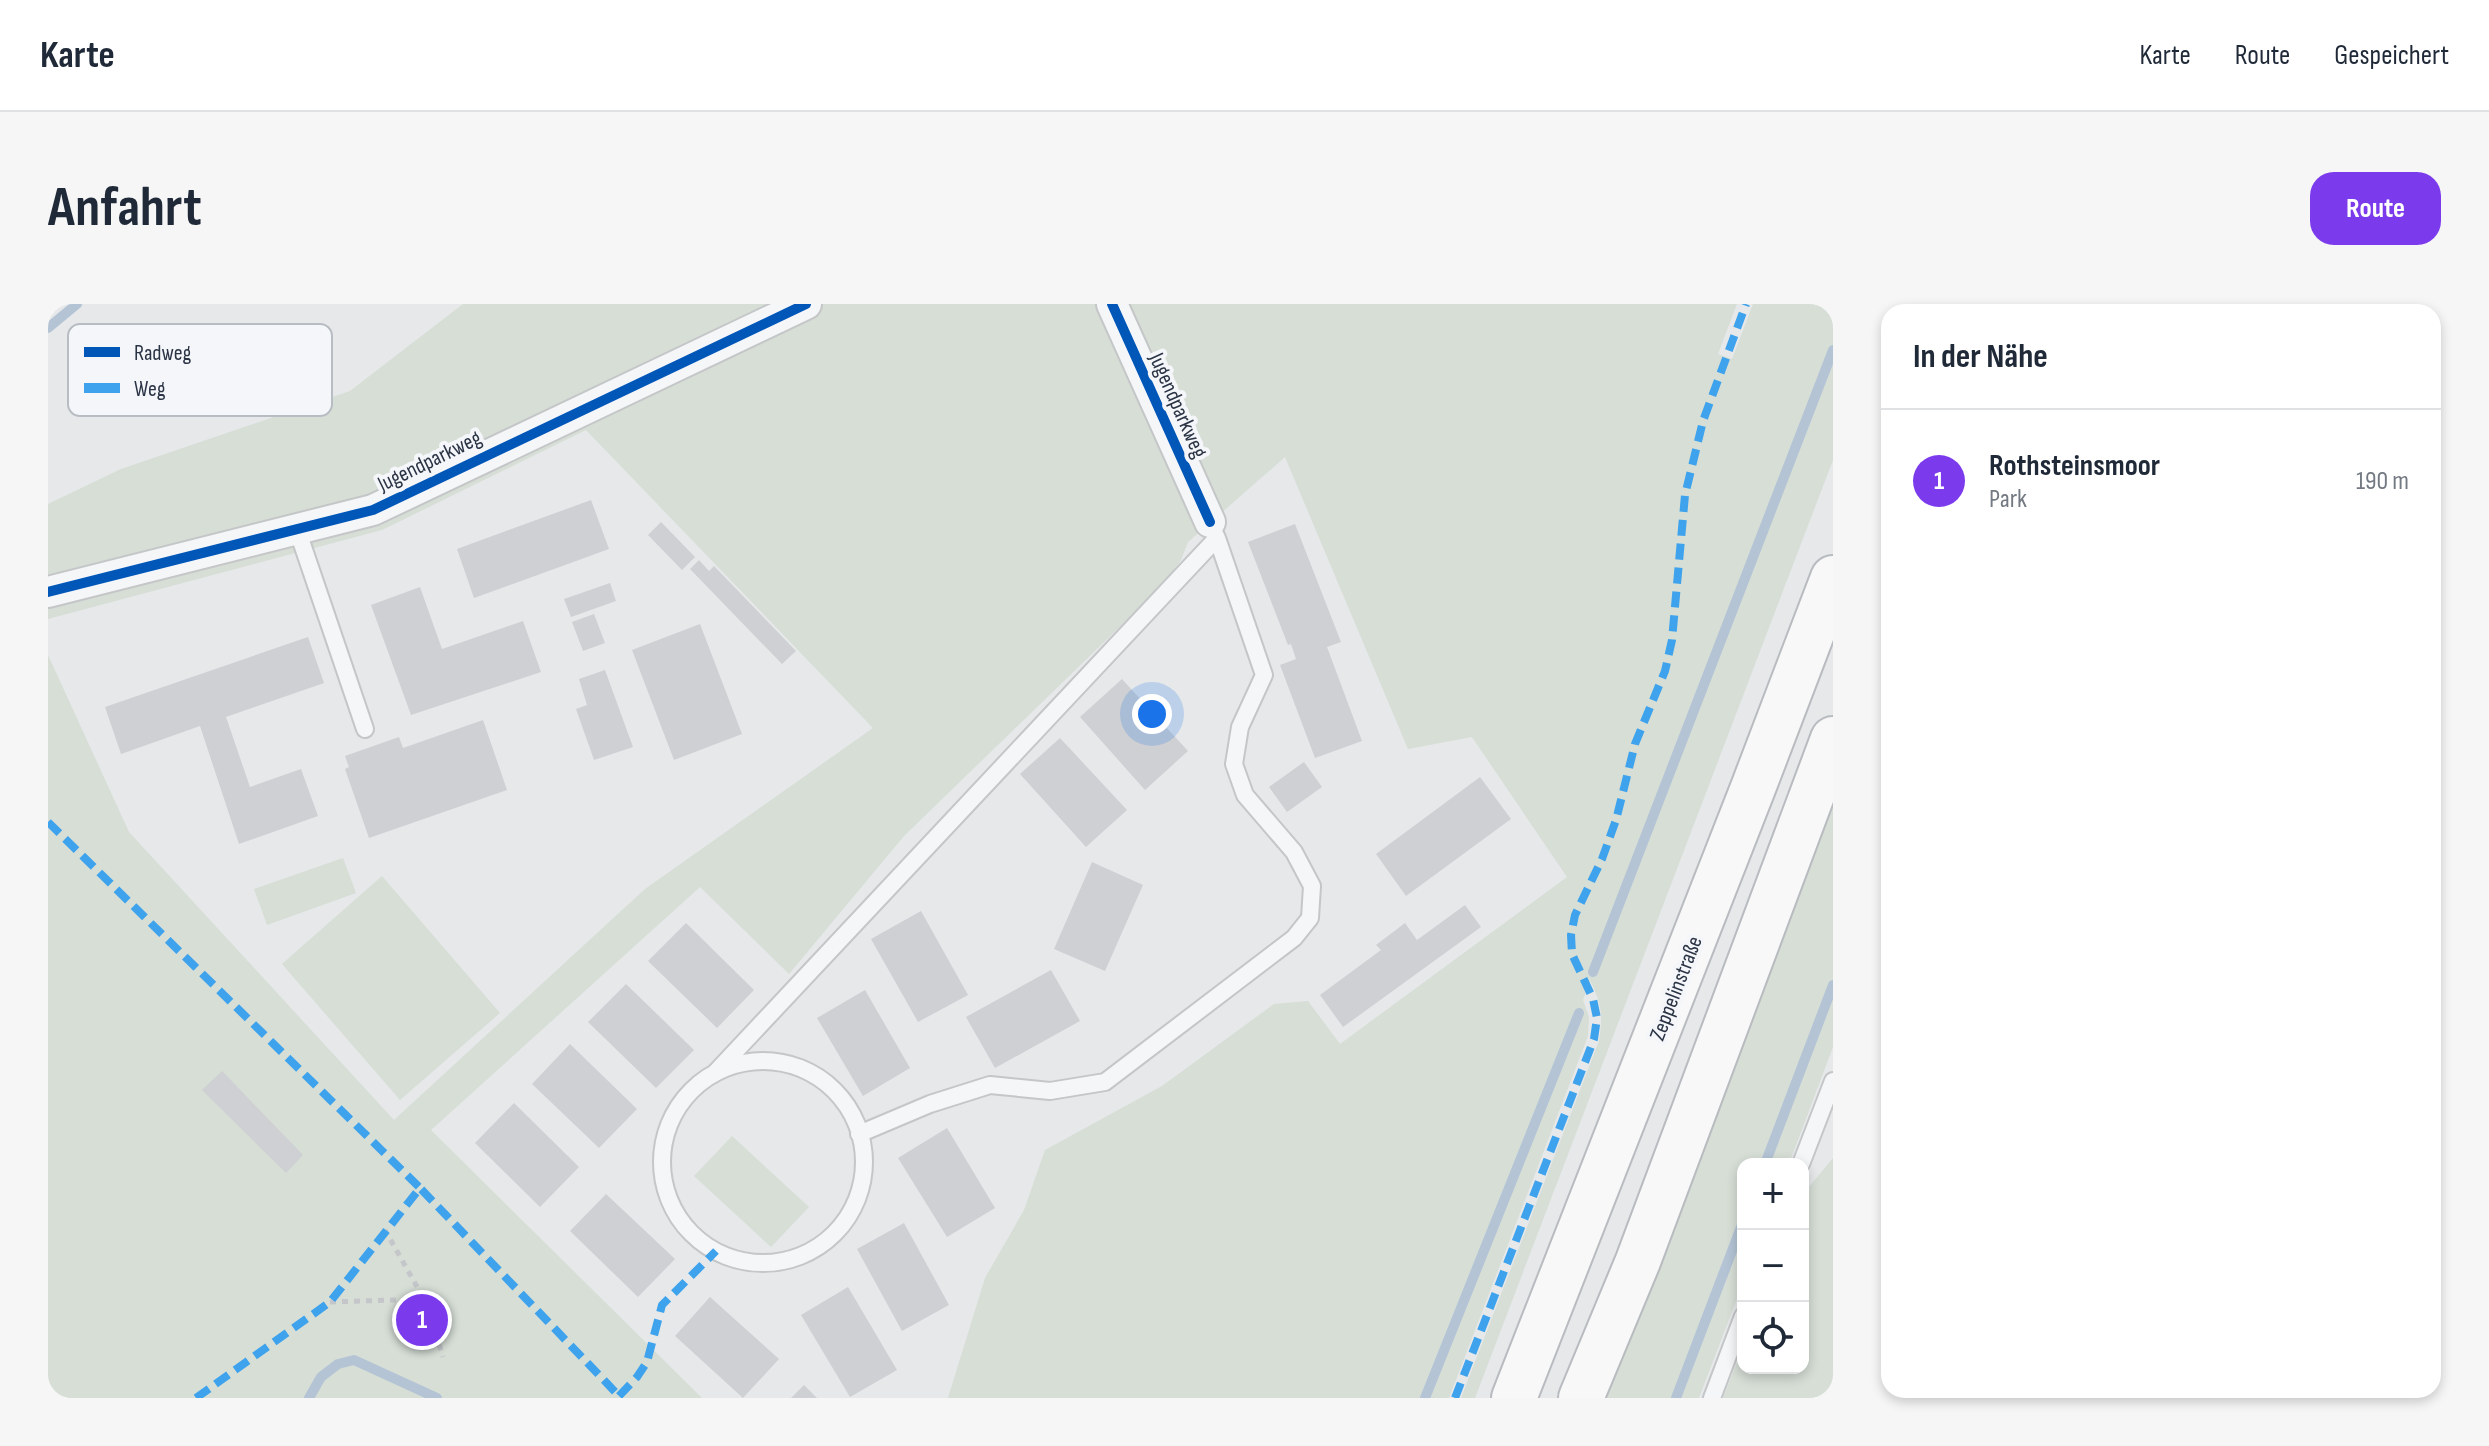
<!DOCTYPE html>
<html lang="de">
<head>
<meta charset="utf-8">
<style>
	body { margin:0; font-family:"Sofia Sans Condensed",sans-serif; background:#f6f6f7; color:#1f2937 }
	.controls { position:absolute; right:24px; bottom:24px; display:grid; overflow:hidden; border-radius:16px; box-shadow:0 4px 12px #0003 }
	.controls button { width:72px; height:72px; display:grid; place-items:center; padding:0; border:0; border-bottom:2px solid #e0e1e3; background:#fff; color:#1f2937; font:40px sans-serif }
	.you { position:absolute; left:1104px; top:410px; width:28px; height:28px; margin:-20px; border:6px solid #fff; border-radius:50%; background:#1a73e8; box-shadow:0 0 0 12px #1a73e833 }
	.badge { display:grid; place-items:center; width:52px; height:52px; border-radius:50%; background:#7c3aed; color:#fff; font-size:26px; font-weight:700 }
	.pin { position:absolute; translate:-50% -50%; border:4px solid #fff; box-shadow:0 2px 8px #0006 }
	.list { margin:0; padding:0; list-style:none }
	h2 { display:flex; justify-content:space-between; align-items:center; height:104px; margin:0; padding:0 32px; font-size:34px }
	h2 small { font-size:26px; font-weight:400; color:#747a83 }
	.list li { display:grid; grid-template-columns:52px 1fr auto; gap:24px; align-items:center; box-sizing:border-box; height:144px; padding:0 32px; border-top:2px solid #e0e1e3 }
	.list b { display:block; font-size:30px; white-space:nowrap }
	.list p { margin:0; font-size:26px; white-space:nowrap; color:#747a83 }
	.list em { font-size:26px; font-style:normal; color:#747a83 }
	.icon { flex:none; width:44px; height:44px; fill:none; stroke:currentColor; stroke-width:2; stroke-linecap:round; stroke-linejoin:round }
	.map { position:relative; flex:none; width:1785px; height:1094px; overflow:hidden; border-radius:24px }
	header { display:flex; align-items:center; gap:48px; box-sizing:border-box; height:112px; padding:0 40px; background:#fff; border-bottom:2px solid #e0e1e3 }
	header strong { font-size:38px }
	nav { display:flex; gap:44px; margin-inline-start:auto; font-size:28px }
	.intro { display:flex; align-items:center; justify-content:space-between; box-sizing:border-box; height:192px; padding:0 48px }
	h1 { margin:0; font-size:56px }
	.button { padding:20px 36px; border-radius:24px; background:#7c3aed; color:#fff; font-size:28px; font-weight:700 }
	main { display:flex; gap:48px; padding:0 48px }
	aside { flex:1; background:#fff; border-radius:24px; box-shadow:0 4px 12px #0003 }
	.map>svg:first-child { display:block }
	.green { fill:#d6ded6 }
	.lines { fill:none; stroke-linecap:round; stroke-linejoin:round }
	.stream { stroke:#b4c4d5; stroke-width:10 }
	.building { fill:#ced0d3 }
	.service-casing { stroke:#c4c6c8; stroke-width:20 }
	.minor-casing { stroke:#c4c6c8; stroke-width:34 }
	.trunk-casing { stroke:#b8bbbf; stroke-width:48 }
	.path { stroke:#c5c6ca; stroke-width:5; stroke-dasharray:6 6; stroke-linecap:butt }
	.service { stroke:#f5f6f7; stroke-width:16 }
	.minor { stroke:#f5f6f7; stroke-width:30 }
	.trunk { stroke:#f8f8f8; stroke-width:44 }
	.quiet { stroke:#3ea3ec; stroke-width:8; stroke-dasharray:16 8; stroke-linecap:butt }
	.cycleway-casing { stroke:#f4f6f9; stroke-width:15 }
	.cycleway { stroke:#0057b8; stroke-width:10 }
	.labels { text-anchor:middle; stroke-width:8; stroke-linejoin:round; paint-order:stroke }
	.street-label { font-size:22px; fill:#2b3445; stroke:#f4f6f9 }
	.key { fill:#f4f6f9; stroke:#b8bcc3; stroke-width:2 }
	.key-label { font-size:22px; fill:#2b3445 }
</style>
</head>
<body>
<header>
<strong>Karte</strong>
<nav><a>Karte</a><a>Route</a><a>Gespeichert</a></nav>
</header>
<div class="intro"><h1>Anfahrt</h1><a class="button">Route</a></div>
<main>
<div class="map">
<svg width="1785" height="1094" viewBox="0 0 1785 1094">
	<rect width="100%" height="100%" fill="#e6e8ea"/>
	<path class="green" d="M415,0H1689L1670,50L1684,55L1705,0H1785V156L1427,1094H1413L1551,737C1555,713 1554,699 1542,677L1535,696L1541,713L1540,732L1401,1094H900L937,974L976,906L997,846L1114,782L1226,700L1260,697L1292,740L1519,573L1424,433L1360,445L1237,153L1140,238L1133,256L1117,279L856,532L741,670L652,583L383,826L654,1094H0V351L81,528L346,816L597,585L825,424L538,126L334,226L0,315V200L73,165L302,87Z
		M1785,484V743L1741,860H1695V979L1651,1094H1553Z
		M295,554L308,589L219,621L206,585Z
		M334,572L452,709L352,796L234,660Z
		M684,832L761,903L723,943L646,872Z
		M1785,854V1094H1675L1695,1043V1064H1755V890Z"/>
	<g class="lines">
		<path class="stream" d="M0,24L29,0
			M1545,668L1785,46
			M1717,860L1785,681
			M261,1094L273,1073L290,1060L306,1056L389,1094
			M1377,1094L1531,709
			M1628,1094L1695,918"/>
	</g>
	<path class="building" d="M543,196L561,245L426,294L409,245Z
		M613,218L647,253L634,266L600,231Z
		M1247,220L1293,338L1279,343L1314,437L1267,454L1232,361L1248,355L1243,340L1240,341L1200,238Z
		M651,256L661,267L666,262L748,347L734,360L642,265Z
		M562,279L568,297L523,313L516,295Z
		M372,283L394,345L475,317L493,368L363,411L323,301Z
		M546,310L557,339L535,347L524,318Z
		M652,320L694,430L626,456L584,346Z
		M260,333L276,379L178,413L202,483L253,465L270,512L191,540L152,422L73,450L57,403Z
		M557,366L585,443L546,456L528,405L539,401L531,375Z
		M1074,375L1140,447L1097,486L1032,413Z
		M435,416L459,486L321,534L297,465L301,463L297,452L351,433L355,444Z
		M1012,434L1079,506L1038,543L972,470Z
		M1256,458L1274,483L1239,508L1221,483Z
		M1432,473L1463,515L1358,592L1328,550Z
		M1044,558L1095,581L1057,667L1006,645Z
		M1417,601L1433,623L1295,723L1272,691L1333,646L1328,641L1357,619L1369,636Z
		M873,607L920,691L870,718L823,635Z
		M638,619L706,686L669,724L600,657Z
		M1003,666L1032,717L947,764L918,713Z
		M578,680L646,746L608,784L540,718Z
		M817,686L862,764L815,792L769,714Z
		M522,740L589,805L551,844L484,780Z
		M174,767L255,851L238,869L154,786Z
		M466,799L531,863L492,903L427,839Z
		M899,824L947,904L899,933L850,854Z
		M558,890L627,955L590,993L522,927Z
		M856,919L901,1001L854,1027L809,945Z
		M800,983L849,1066L802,1093L753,1011Z
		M662,993L731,1055L695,1094L627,1032Z
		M756,1081L769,1094H743Z"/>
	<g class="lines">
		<g class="service-casing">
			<path id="service" d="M249,225L317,425
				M614 858a101 101 0 1 1 202 0a101 101 0 1 1-202 0Z
				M666,770L1169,234L1166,228
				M811,830L882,800L942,781L1002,787L1057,778L1246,634L1262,614L1264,582L1246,548L1197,491L1186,460L1192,423L1216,371L1169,234
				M1753,860L1785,777
				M1664,1094L1695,1012"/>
		</g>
		<g class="minor-casing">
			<path id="minor" d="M1064,0L1162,218
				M0,288L325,206L758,0"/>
		</g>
		<g class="trunk-casing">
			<path id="trunk" d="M1466,1094L1705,484L1785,274
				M1533,1094L1590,957L1785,435"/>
		</g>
		<path class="path" d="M376,995L395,1053
			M282,998L376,995L337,926"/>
		<use href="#service" class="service"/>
		<use href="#minor" class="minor"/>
		<use href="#trunk" class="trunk"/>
		<path class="quiet" d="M0,518L372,884
			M571,1092L589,1073L599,1058L614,1001L668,947
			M148,1094L282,998L372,884L573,1094
			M1407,1094L1546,735L1549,714L1545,695L1524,650L1523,631L1527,611L1554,555L1568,516L1587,440L1617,367L1624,336L1637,191L1655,117L1698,0"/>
		<g class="cycleway-casing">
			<path id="cycleway" d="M1064,0L1162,218
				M0,288L325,206L758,0"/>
		</g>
		<use href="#cycleway" class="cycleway"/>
	</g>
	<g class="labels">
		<g class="street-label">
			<text transform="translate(1131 101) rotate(66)" y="8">Jugendparkweg</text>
			<text transform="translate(381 156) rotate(-26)" y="8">Jugendparkweg</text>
			<text transform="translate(1627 684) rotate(-69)" y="8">Zeppelinstraße</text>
		</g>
	</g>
	<rect x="20" y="20" width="264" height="92" rx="12" class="key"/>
	<rect x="36" y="43" width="36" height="10" fill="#0057b8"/>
	<rect x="36" y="79" width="36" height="10" fill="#3ea3ec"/>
	<g class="key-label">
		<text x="86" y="56">Radweg</text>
		<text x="86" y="92">Weg</text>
	</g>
</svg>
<div class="controls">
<button>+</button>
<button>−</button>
<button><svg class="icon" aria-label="locate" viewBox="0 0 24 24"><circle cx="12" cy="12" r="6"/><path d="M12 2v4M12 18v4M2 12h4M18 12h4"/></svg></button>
</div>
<div class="you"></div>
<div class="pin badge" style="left:374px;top:1016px">1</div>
</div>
<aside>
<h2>In der Nähe<small></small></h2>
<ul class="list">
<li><span class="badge">1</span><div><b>Rothsteinsmoor</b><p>Park</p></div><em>190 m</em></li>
</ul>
</aside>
</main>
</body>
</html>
